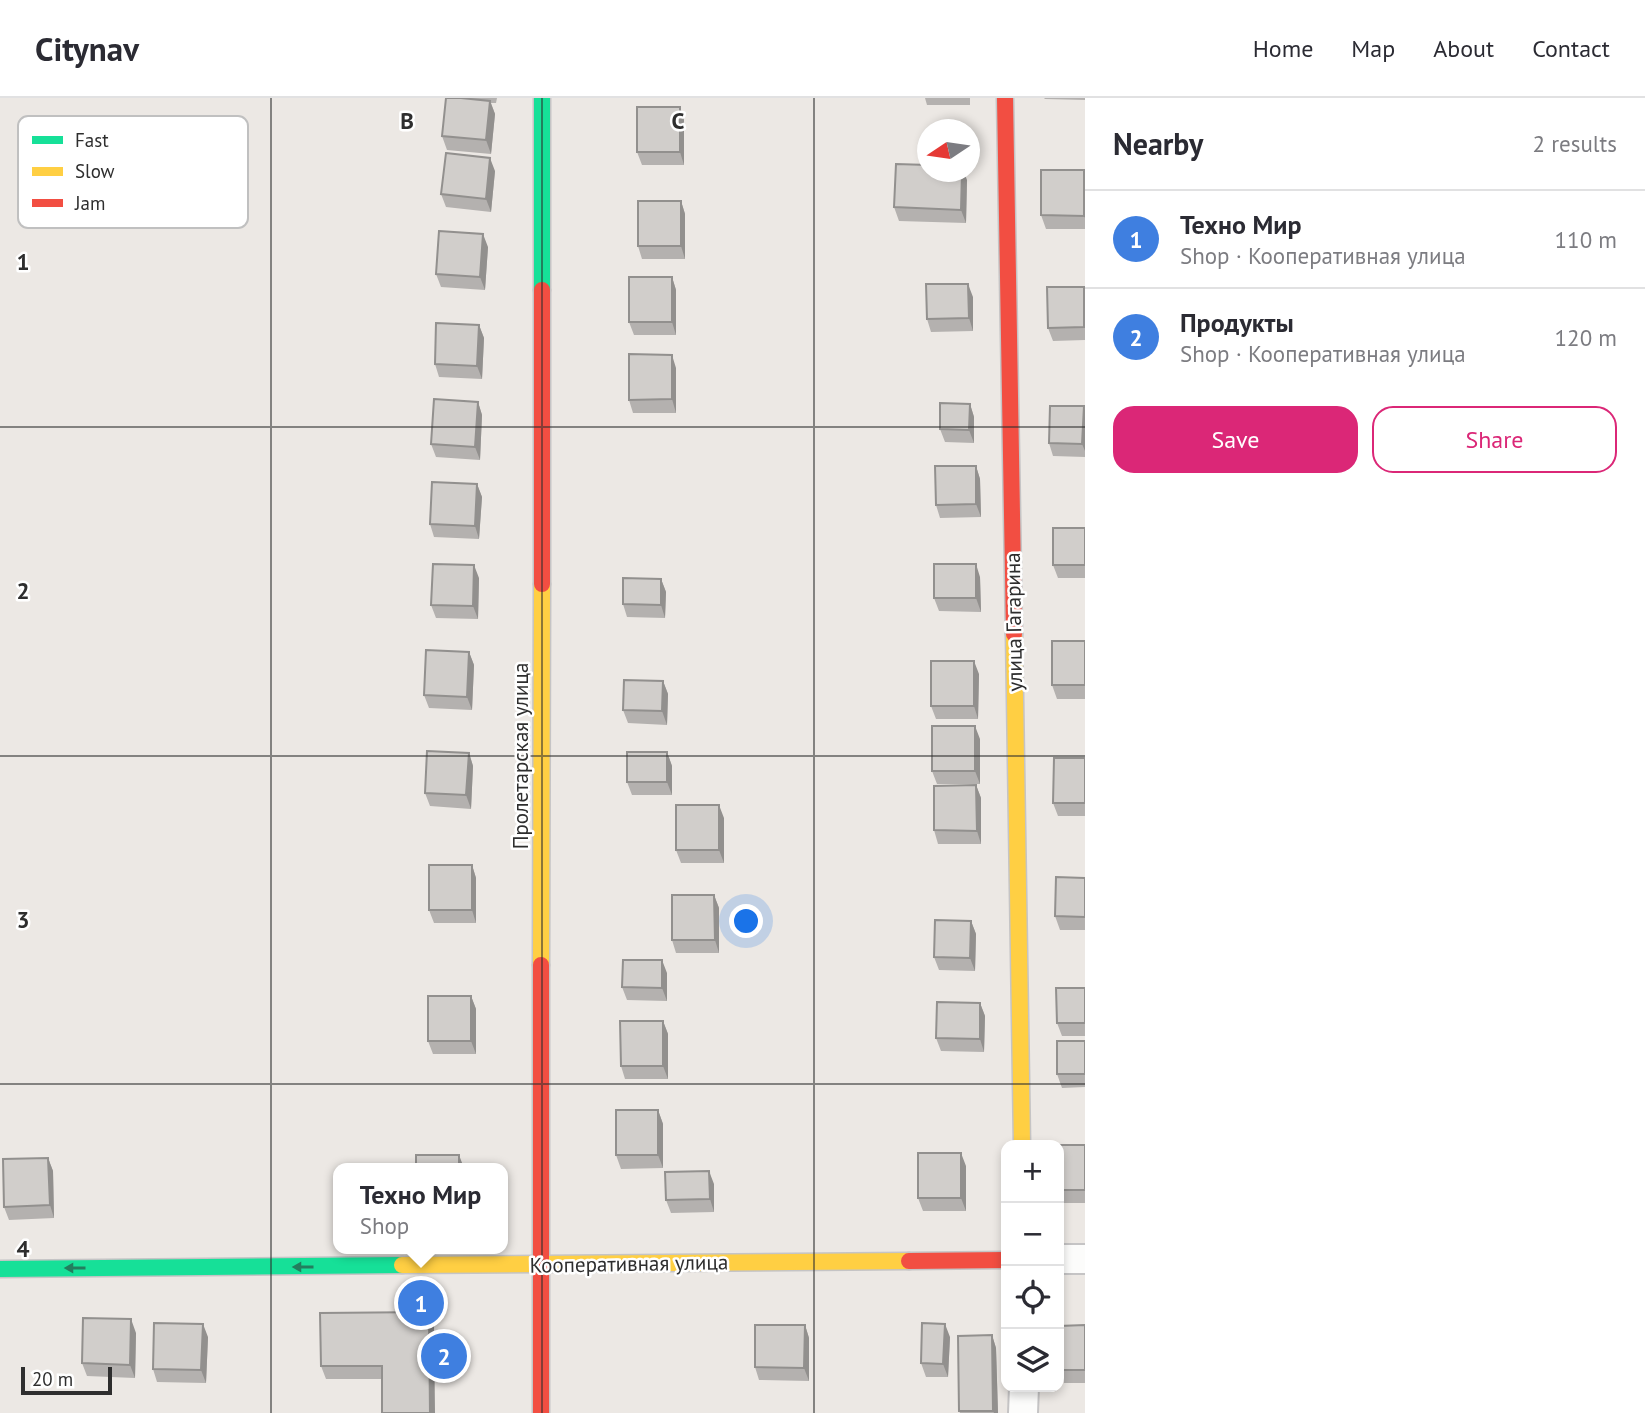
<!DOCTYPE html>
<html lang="en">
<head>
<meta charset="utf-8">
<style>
	body { margin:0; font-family:"PT Sans",sans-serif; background:#f2f2f3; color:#2b2b33 }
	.controls { position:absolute; right:21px; bottom:21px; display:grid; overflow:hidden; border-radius:14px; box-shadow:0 4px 10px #0003 }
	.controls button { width:63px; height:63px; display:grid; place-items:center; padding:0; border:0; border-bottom:2px solid #e1e1e2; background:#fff; color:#2b2b33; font:35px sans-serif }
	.compass { position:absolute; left:917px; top:21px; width:63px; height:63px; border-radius:50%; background:#fff; box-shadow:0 4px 10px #0003; rotate:257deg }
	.scale { position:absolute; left:21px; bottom:18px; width:91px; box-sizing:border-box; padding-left:7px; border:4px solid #2e2e2e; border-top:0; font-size:19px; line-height:24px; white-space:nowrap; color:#2e2e2e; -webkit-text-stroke:5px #fff; paint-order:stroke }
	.you { position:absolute; left:747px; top:824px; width:24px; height:24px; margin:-18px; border:5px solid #fff; border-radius:50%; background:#1a73e8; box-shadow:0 0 0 10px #1a73e833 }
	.badge { display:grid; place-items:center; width:46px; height:46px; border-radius:50%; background:#db2777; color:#fff; font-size:23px; font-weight:700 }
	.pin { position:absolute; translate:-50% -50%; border:4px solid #fff; box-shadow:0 2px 7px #0006 }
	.popup { position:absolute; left:333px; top:1065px; width:175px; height:91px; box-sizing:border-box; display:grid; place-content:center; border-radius:14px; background:#fff; filter:drop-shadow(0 2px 5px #0005); font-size:23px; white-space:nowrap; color:#7c7c81 }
	.popup b { font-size:26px; color:#2b2b33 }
	.popup::after { content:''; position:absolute; left:50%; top:100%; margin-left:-14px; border:14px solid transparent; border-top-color:#fff }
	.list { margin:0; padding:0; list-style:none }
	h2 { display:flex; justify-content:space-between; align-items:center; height:91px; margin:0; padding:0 28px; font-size:30px }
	h2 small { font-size:23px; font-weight:400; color:#7c7c81 }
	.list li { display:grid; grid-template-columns:46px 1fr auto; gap:21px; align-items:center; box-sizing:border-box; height:98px; padding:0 28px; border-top:2px solid #e1e1e2 }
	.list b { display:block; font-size:26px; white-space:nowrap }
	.list p { margin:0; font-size:23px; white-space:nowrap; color:#7c7c81 }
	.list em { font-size:23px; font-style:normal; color:#7c7c81 }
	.actions { display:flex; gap:14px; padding:21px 28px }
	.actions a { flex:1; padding:16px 0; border:2px solid #db2777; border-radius:21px; text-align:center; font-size:24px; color:#db2777 }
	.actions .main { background:#db2777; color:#fff }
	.icon { flex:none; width:38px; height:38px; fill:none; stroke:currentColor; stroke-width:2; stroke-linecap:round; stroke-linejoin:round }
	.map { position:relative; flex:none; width:1085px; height:1315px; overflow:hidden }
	header { display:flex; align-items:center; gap:42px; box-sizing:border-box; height:98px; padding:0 35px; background:#fff; border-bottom:2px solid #e1e1e2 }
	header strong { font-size:33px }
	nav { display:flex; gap:38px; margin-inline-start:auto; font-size:24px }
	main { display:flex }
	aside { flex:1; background:#fff }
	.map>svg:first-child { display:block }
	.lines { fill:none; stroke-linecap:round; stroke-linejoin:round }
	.street-casing { stroke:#c5c4c5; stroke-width:32 }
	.fast-casing { stroke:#c5c4c5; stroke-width:19 }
	.slow-casing { stroke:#c5c4c5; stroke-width:19 }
	.jam-casing { stroke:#c5c4c5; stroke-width:19 }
	.street { stroke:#fcfcfb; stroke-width:28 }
	.fast { stroke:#16e098; stroke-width:16 }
	.slow { stroke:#ffcf43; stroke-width:16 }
	.jam { stroke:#f24e42; stroke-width:16 }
	.wall { fill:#b4b1af }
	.shaded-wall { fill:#92908e }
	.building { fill:#d1cecb; stroke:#92908e; stroke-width:2 }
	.oneway { fill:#237e5e }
	.grid { fill:none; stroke:#2e2e2e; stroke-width:2; stroke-opacity:0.55 }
	.labels { text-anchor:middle; stroke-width:5; stroke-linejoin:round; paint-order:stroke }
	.street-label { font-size:21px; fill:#2e2e2e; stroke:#fff }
	.key { fill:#fff; stroke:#c0c0c0; stroke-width:2 }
	.key-label { font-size:19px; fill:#2e2e2e }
	.grid-label { font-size:23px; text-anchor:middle; font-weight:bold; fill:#2e2e2e; stroke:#fff; stroke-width:5; stroke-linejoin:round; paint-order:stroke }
</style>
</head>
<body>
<header>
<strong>Citynav</strong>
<nav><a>Home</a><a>Map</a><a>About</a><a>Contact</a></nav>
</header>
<main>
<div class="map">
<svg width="1085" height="1315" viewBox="0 0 1085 1315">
	<rect width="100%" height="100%" fill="#ece8e4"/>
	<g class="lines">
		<g class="street-casing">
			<path id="street" d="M1059,1161H1085
				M1023,1315L1024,1289"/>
		</g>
		<g class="fast-casing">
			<path id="fast" d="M542,192V0
				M0,1171L402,1167"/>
		</g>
		<g class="slow-casing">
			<path id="slow" d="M1014,536L1022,1047
				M541,867L542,486
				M402,1167L909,1163"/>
		</g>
		<g class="jam-casing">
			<path id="jam" d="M1005,0L1014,536
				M542,486V192
				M909,1163L1006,1162
				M541,1315V867"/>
		</g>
		<use href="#street" class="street"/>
		<use href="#fast" class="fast"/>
		<use href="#slow" class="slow"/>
		<use href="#jam" class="jam"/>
	</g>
	<path class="wall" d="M446,0H497L496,5H491L495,16L491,56L447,52L442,38Z
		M925,0H970V7H927Z
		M1044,0H1085V2L1045,1Z
		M680,9L684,22V67H642L637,54Z
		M495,73L491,114L446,109L441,96Z
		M1085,75V131H1046L1041,117Z
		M967,82L966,125L899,123L894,109Z
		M681,103L685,116V161H642L638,148Z
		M488,149L485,192L441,189L436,176Z
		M672,179L676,192V237H634L629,224Z
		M1084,189L1085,192V242L1053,243L1048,230Z
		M973,199V233L931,234L927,221Z
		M479,227L484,240L482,281L439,279L435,266Z
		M676,270V315H633L629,302Z
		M478,304L482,317L480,362L436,359L431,346Z
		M970,306L974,319V345L945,344L940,331Z
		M1085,312V359L1053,358L1049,345Z
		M976,368L980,381L981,419L940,420L936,407Z
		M477,386L482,399L479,441L434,439L430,426Z
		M1085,430V480H1058L1053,467Z
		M980,479L981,514L939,513L934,500Z
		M479,480L478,521L436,520L431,507Z
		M661,481L666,494L665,520L627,519L623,506Z
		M1085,543V601H1057L1052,587Z
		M469,554L474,567L472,612L429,610L424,597Z
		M979,576L978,621H936L931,608Z
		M663,583L668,596L667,627L628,625L623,612Z
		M980,641V686H937L932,673Z
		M667,654L672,668V697H632L627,684Z
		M469,655L473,668L471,711L430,708L425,695Z
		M1085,660V718H1058L1053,705Z
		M976,687L981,700V746H938L934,732Z
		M724,720V765H681L676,752Z
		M472,767L476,780V825H434L429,812Z
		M1085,780V832H1060L1055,818Z
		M714,797L719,810V855H676L672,842Z
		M971,823L976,836L975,873L939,872L934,859Z
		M667,875V903L627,902L622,889Z
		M1085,890V938H1062L1057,925Z
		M471,898L476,911V956H433L428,943Z
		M980,905L985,918L984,954L941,953L936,940Z
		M663,923L668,936V981H625L621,968Z
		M1085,943V989L1062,990L1057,976Z
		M658,1012L663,1026V1070L621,1071L616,1057Z
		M1059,1047H1085V1105H1059Z
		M48,1060L53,1073L54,1120L9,1122L4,1109Z
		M966,1068V1113H923L918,1100Z
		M714,1086V1114L671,1115L666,1102Z
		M434,1227L382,1281H326L321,1268Z
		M805,1227L809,1240V1283L759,1282L755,1269Z
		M1085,1227V1285H1064L1059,1272Z
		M136,1235L135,1280L87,1278L82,1265Z
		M992,1237L996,1250L998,1315H960L959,1313Z
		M208,1239L206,1285L157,1284L153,1271Z
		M950,1239L948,1279H926L921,1265Z"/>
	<path class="shaded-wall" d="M490,3L495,16L491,56L486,42Z
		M680,9L684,22V67L680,54Z
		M490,60L495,73L491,114L486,101Z
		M1084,72L1085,75V120L1084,118Z
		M962,74H964L967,82L966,125L961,112Z
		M681,103L685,116V161L681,148Z
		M483,136L488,149L485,192L480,179Z
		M672,179L676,192V237L672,224Z
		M968,186L973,199V233L969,220Z
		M479,227L484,240L482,281L477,268Z
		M672,257L676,270V315L672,301Z
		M478,304L482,317L480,362L475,349Z
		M970,306L974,319V345L969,332Z
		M1084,308L1085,312V353L1082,346Z
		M976,368L980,381L981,419L976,406Z
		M477,386L482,399L479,441L475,428Z
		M976,466L980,479L981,514L976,500Z
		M474,467L479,480L478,521L473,508Z
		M661,481L666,494L665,520L661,507Z
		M469,554L474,567L472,612L467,599Z
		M974,563L979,576L978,621L974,608Z
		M663,583L668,596L667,627L662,613Z
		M975,628L980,641V686L975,673Z
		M667,654L672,668V697L667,684Z
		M469,655L473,668L471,711L466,697Z
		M976,687L981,700V746L977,733Z
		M719,707L724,720V765L719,752Z
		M472,767L476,780V825L472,812Z
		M714,797L719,810V855L715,842Z
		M971,823L976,836L975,873L970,860Z
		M662,862L667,875V903L662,890Z
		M471,898L476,911V956L471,943Z
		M980,905L985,918L984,954L980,941Z
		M663,923L668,936V981L663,968Z
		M658,1012L663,1026V1070L658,1057Z
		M961,1055L966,1068V1113L961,1100Z
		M459,1057L464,1070H459Z
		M48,1060L53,1073L54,1120L50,1107Z
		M709,1073L714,1086V1114L710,1101Z
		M429,1214L434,1227L435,1315H430Z
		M131,1221L136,1235L135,1280L130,1267Z
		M203,1226L208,1239L206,1285L201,1272Z
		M945,1226L950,1239L948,1279L943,1266Z
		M805,1227L809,1240V1283L804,1270Z
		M992,1237L996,1250L998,1315H994L993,1313Z"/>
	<path class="building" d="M446,0H461L490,3L486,42L442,38Z
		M637,9H680V54H637Z
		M446,55L490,60L486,101L441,96Z
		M896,66L928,67V74H962L961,112L894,109Z
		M1041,72H1084V118L1041,117Z
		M638,103H681V148H638Z
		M439,133L483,136L480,179L436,176Z
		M629,179H672V224H629Z
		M926,186H968L969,220L927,221Z
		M1047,189H1084V229L1048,230Z
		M436,225L479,227L477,268L435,266Z
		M629,256L672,257V301L629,302Z
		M434,301L478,304L475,349L431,346Z
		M940,305L970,306L969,332L940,331Z
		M1050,308H1084L1082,346L1049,345Z
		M935,368H976V406L936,407Z
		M432,384L477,386L475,428L430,426Z
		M1053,430H1085V467H1053Z
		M433,466L474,467L473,508L431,507Z
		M934,466H976V500H934Z
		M623,480L661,481V507L623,506Z
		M1052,543H1085V587H1052Z
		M426,552L469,554L467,599L424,597Z
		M931,563H974V608H931Z
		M624,582L663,583L662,613L623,612Z
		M932,628H975V673H932Z
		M427,653L469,655L466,697L425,695Z
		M627,654H667V684H627Z
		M1054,660H1085V705H1053Z
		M976,687L977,733L934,732V688Z
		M676,707H719V752H676Z
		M429,767H472V812H429Z
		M1056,779L1085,780V819L1055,818Z
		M672,797H714L715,842H672Z
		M935,822L971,823L970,860L934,859Z
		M623,862H662V890L622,889Z
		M1056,890H1085V925H1057Z
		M428,898H471V943H428Z
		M937,904L980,905V941L936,940Z
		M620,923H663V968H621Z
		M1057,943H1085V976H1057Z
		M616,1012H658V1057H616Z
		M1051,1047H1085V1092H1059V1047Z
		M918,1055H961V1100H918Z
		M416,1057H459V1070H416Z
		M48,1060L50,1107L4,1109L3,1061Z
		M709,1073L710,1101L666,1102L665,1074Z
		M429,1214L430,1315H382V1268H321L320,1215Z
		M83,1220L131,1221L130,1267L82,1265Z
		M154,1225L203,1226L201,1272L153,1271Z
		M922,1225L945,1226L943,1266L921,1265Z
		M755,1227H805L804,1270L755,1269Z
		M1085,1227V1272H1059V1228Z
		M992,1237L993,1313H959L958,1238Z"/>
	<defs><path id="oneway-solid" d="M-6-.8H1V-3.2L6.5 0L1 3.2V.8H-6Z" transform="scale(1.75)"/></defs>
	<g class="oneway">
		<use href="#oneway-solid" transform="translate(303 1169) rotate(180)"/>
		<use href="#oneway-solid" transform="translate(75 1170) rotate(180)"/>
	</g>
	<path class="grid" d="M271,0V1315M542,0V1315M814,0V1315M0,329H1085M0,658H1085M0,986H1085"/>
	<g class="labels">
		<g class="street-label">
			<text transform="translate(1014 524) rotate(-91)" y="7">улица Гагарина</text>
			<text transform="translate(521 658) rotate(-90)" y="7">Пролетарская улица</text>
			<text transform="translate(629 1166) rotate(-1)" y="7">Кооперативная улица</text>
		</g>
	</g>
	<rect x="18" y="18" width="230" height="112" rx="10" class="key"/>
	<rect x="32" y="38" width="31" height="8" fill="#16e098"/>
	<rect x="32" y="69" width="31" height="9" fill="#ffcf43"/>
	<rect x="32" y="101" width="31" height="8" fill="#f24e42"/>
	<g class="key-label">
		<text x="75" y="49">Fast</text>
		<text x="75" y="80">Slow</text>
		<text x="75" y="112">Jam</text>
	</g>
	<g class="grid-label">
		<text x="407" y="31">B</text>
		<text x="678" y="31">C</text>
		<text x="23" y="172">1</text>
		<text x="23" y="501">2</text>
		<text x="23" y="830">3</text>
		<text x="23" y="1159">4</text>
	</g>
</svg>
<div class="controls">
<button>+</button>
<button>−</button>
<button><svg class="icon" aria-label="locate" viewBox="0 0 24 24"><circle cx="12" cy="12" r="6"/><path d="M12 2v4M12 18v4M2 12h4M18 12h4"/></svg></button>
<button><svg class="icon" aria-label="layers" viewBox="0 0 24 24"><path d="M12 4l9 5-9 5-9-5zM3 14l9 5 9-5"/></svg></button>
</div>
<svg class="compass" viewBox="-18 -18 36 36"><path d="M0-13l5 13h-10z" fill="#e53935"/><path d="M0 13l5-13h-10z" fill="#7c7c81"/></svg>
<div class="scale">20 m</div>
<div class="you"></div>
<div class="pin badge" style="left:421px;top:1205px;background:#3f7fe0">1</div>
<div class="popup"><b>Техно Мир</b>Shop</div>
<div class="pin badge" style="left:444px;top:1258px;background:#3f7fe0">2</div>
</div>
<aside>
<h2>Nearby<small>2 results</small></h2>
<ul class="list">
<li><span class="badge" style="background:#3f7fe0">1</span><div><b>Техно Мир</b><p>Shop · Кооперативная улица</p></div><em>110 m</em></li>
<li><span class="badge" style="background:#3f7fe0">2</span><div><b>Продукты</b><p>Shop · Кооперативная улица</p></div><em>120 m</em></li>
</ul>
<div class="actions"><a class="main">Save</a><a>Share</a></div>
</aside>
</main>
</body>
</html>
